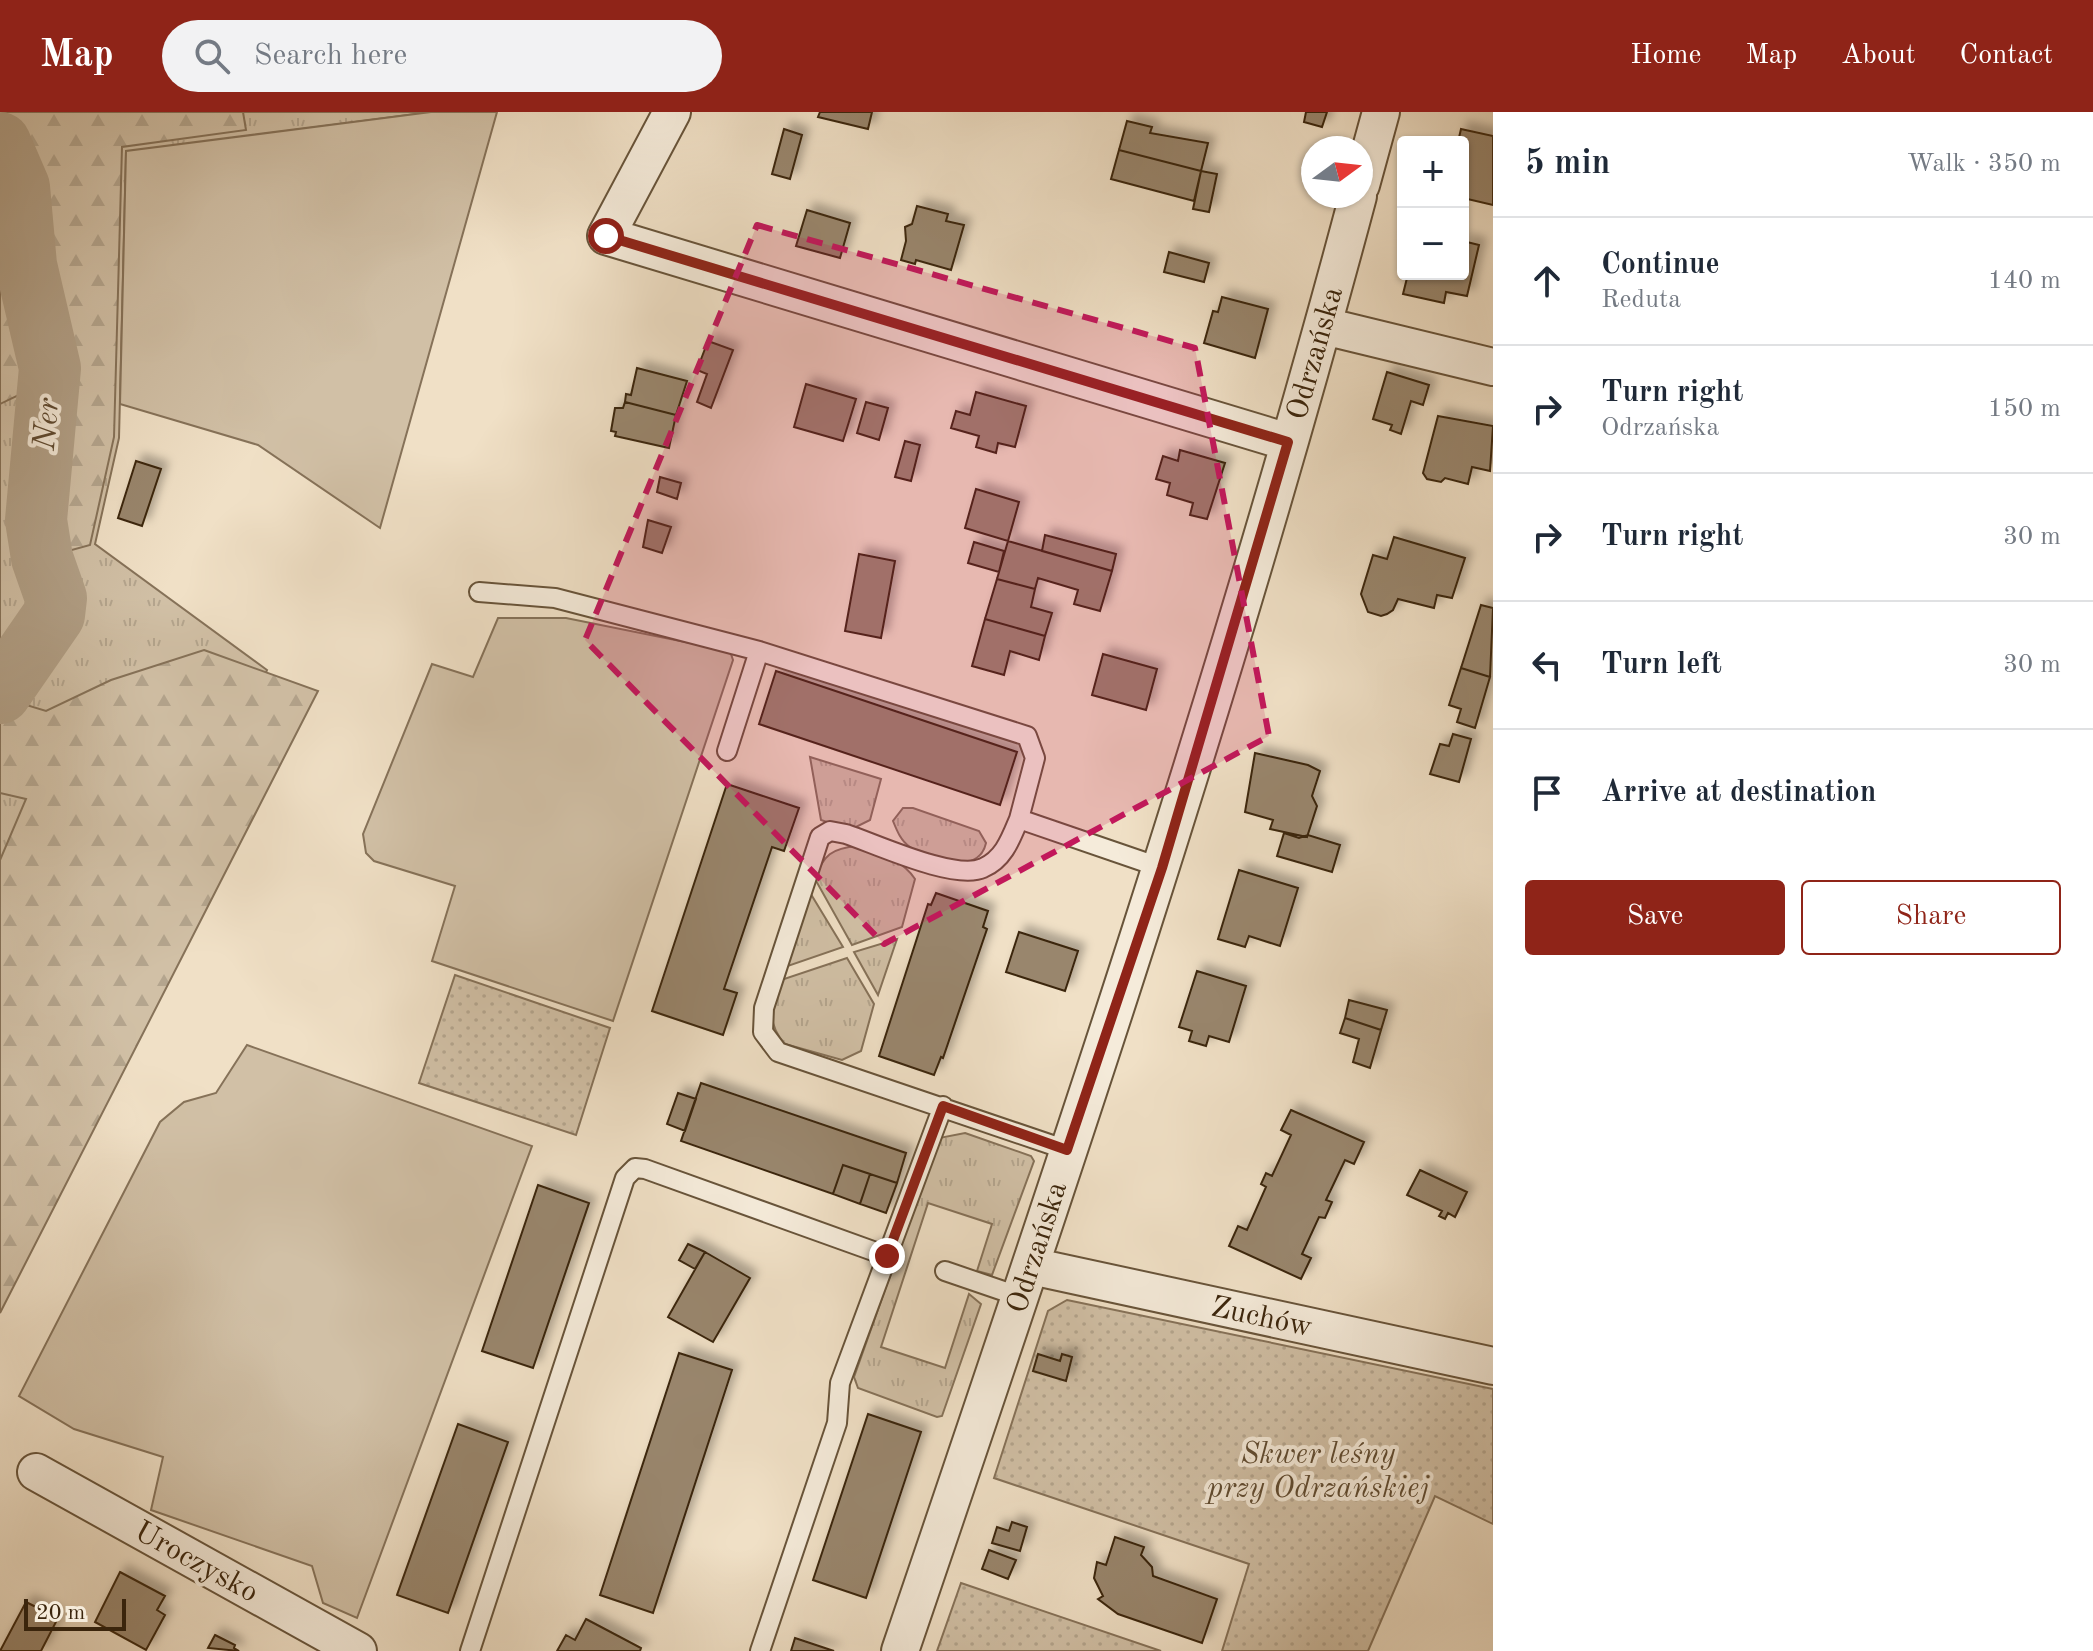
<!DOCTYPE html>
<html lang="en">
<head>
<meta charset="utf-8">
<style>
	body { margin:0; font-family:"Old Standard TT",serif; background:#f2f2f3; color:#1f2937 }
	.controls { position:absolute; right:24px; top:24px; display:grid; overflow:hidden; border-radius:8px; box-shadow:0 2px 6px #0004 }
	.controls button { width:72px; height:72px; display:grid; place-items:center; padding:0; border:0; border-bottom:2px solid #e0e1e3; background:#fff; color:#1f2937; font:40px sans-serif }
	.compass { position:absolute; left:1301px; top:24px; width:72px; height:72px; border-radius:50%; background:#fff; box-shadow:0 2px 6px #0004; rotate:75deg }
	.scale { position:absolute; left:24px; bottom:20px; width:102px; box-sizing:border-box; padding-left:8px; border:4px solid #3b250c; border-top:0; font-size:22px; line-height:28px; white-space:nowrap; color:#3b250c; -webkit-text-stroke:6px #f5ebda; paint-order:stroke }
	.stop { position:absolute; width:24px; height:24px; margin:-18px; border:6px solid #8f2418; border-radius:50%; background:#fff }
	.stop.end { background:#8f2418; border-color:#fff; box-shadow:0 2px 8px #0008 }
	.list { margin:0; padding:0; list-style:none }
	h2 { display:flex; justify-content:space-between; align-items:center; height:104px; margin:0; padding:0 32px; font-size:34px }
	h2 small { font-size:26px; font-weight:400; color:#747a83 }
	.list li { display:grid; grid-template-columns:52px 1fr auto; gap:24px; align-items:center; box-sizing:border-box; height:128px; padding:0 32px; border-top:2px solid #e0e1e3 }
	.list b { display:block; font-size:30px; white-space:nowrap }
	.list p { margin:0; font-size:26px; white-space:nowrap; color:#747a83 }
	.list em { font-size:26px; font-style:normal; color:#747a83 }
	.actions { display:flex; gap:16px; padding:24px 32px }
	.actions a { flex:1; padding:18px 0; border:2px solid #8f2418; border-radius:8px; text-align:center; font-size:28px; color:#8f2418 }
	.actions .main { background:#8f2418; color:#fff }
	.icon { flex:none; width:44px; height:44px; fill:none; stroke:currentColor; stroke-width:2; stroke-linecap:round; stroke-linejoin:round }
	.map { position:relative; flex:none; width:1493px; height:1539px; overflow:hidden }
	header { display:flex; align-items:center; gap:48px; box-sizing:border-box; height:112px; padding:0 40px; background:#8f2418; color:#fff }
	header strong { font-size:38px }
	nav { display:flex; gap:44px; margin-inline-start:auto; font-size:28px }
	.search { width:560px; height:72px; background:#f2f2f3; display:flex; align-items:center; gap:20px; box-sizing:border-box; padding:0 28px; border-radius:44px; color:#747a83; font-size:30px }
	main { display:flex }
	aside { flex:1; background:#fff }
	.map>svg:first-child { display:block }
	.grass { fill:url(#grass-tufts); stroke:#867259; stroke-width:2 }
	.forest { fill:url(#forest-firs); stroke:#867259; stroke-width:2 }
	.park { fill:url(#park-dots); stroke:#867259; stroke-width:2 }
	.garden { fill:#d1c0a6; stroke:#867259; stroke-width:2 }
	.lines { fill:none; stroke-linecap:round; stroke-linejoin:round }
	.river { stroke:#b2a087; stroke-width:62 }
	.building { fill:#99866d; stroke:#3b250c; stroke-width:2; filter:url(#shadow) }
	.service-casing { stroke:#68543a; stroke-width:22 }
	.minor-casing { stroke:#68543a; stroke-width:40 }
	.service { stroke:#f5ebda; stroke-width:18 }
	.minor { stroke:#f5ebda; stroke-width:36 }
	.route { stroke:#8f2418; stroke-width:10 }
	.marked { fill:#c2185b; fill-opacity:0.2; stroke:#c2185b; stroke-width:6; stroke-dasharray:16 10; stroke-linejoin:round }
	.labels { text-anchor:middle; stroke-width:8; stroke-linejoin:round; paint-order:stroke }
	.street-label { font-size:30px; fill:#3b250c; stroke:#f5ebda }
	.park-label { font-size:30px; font-style:italic; fill:#604c32; stroke:#f5ebda }
	.water-label { font-size:32px; font-style:italic; fill:#5f4a31; stroke:#f5ebda }
</style>
</head>
<body>
<header>
<strong>Map</strong>
<div class="search"><svg class="icon" aria-label="search" viewBox="0 0 24 24"><circle cx="10" cy="10" r="6"/><path d="M15 15l6 6"/></svg>Search here</div>
<nav><a>Home</a><a>Map</a><a>About</a><a>Contact</a></nav>
</header>
<main>
<div class="map">
<svg width="1493" height="1539" viewBox="0 0 1493 1539">
	<defs>
		<pattern id="grass-tufts" width="24" height="20" patternUnits="userSpaceOnUse" patternTransform="scale(2)"><rect width="24" height="20" fill="#d1c0a6"/><path d="M3 7l-1-3M5 7V3M7 7l1-3M15 17l-1-3M17 17v-4M19 17l1-3" fill="none" stroke="#b4a58e"/></pattern>
		<pattern id="forest-firs" width="22" height="20" patternUnits="userSpaceOnUse" patternTransform="scale(2)"><rect width="22" height="20" fill="#d1c0a6"/><path d="M5 1l3.5 6h-7zM16 11l3.5 6h-7z" fill="#b4a58e"/></pattern>
		<pattern id="park-dots" width="8" height="8" patternUnits="userSpaceOnUse" patternTransform="scale(2)"><rect width="8" height="8" fill="#d1c0a6"/><path d="M2 2h.1M6 6h.1" fill="none" stroke="#b4a58e" stroke-width="1.8" stroke-linecap="round"/></pattern>
		<filter id="shadow"><feDropShadow dx="7" dy="-7" stdDeviation="4" flood-color="#0004"/></filter>
	</defs>
	<rect width="100%" height="100%" fill="#f0e0c6"/>
	<filter id="stains"><feTurbulence type="fractalNoise" baseFrequency=".0025" numOctaves="4"/><feColorMatrix values="0 0 0 0 .2 0 0 0 0 .09 0 0 0 0 .02 0 0 0 .5 -.17"/></filter>
	<radialGradient id="worn" r=".72"><stop offset=".6" stop-color="#630" stop-opacity="0"/><stop offset="1" stop-color="#630" stop-opacity=".3"/></radialGradient>
	<path class="grass" d="M0,0H431L126,40L119,326L95,432L267,558L87,955L0,1132Z
		M810,645L881,667L870,708L850,718L821,708Z
		M903,696H913L979,719L986,731C979,764 929,749 910,735C901,729 897,719 893,709Z
		M858,734C880,742 902,747 915,767L902,815L852,833L815,767C823,743 832,736 858,734Z
		M809,779L843,835L785,855Z
		M897,827L878,883L854,840Z
		M847,846L874,892L861,939L842,948L785,932C765,910 772,893 781,868Z
		M965,1021L1031,1044L1034,1049L992,1163L977,1159L992,1112L928,1091L881,1235L945,1256L969,1182L981,1192L942,1304L937,1305L858,1276L854,1265L939,1026Z"/>
	<path class="forest" d="M0,0H243L246,18L122,35L114,325L90,433L50,444L27,279L0,292Z
		M204,538L318,579L0,1201V748L26,687L0,681V598L20,591L46,599L111,568Z"/>
	<path class="park" d="M455,863L610,916L576,1023L419,971Z
		M1067,1188L1493,1277V1412L1435,1384L1368,1539H1222L1249,1452L994,1366L1048,1199Z
		M961,1471L1161,1539H937Z"/>
	<path class="garden" d="M431,0H497L380,416L258,333L120,292L126,39Z
		M498,506H566L730,539L733,548L613,909L432,849L455,774L374,749L366,741L363,722L432,552L473,565Z
		M247,933L532,1034L357,1506L323,1491L312,1454L151,1398L163,1345L74,1317L19,1284L160,1010L184,990L216,981Z"/>
	<g class="lines">
		<path class="river" d="M0,31L19,75L26,153L50,256L36,408L42,446L56,486L54,503L0,581"/>
	</g>
	<path class="building" d="M820,0H872L868,17L818,5Z
		M1306,0H1327L1322,15L1304,10Z
		M1127,9L1152,15L1150,21L1208,31L1201,59L1119,38Z
		M784,17L802,23L790,67L772,62Z
		M1461,17L1493,24V93L1463,86V30H1458Z
		M1119,38L1201,59L1194,89L1111,67Z
		M1201,59L1217,62L1209,100L1193,97Z
		M917,94L948,102L946,109L964,113L951,158L916,148L915,152L901,148L906,129L905,115L912,112Z
		M807,98L850,111L840,146L796,134Z
		M1463,129L1479,133L1467,184L1446,180L1444,191L1403,182L1408,162H1463Z
		M1169,140L1209,151L1204,170L1164,160Z
		M1222,185L1268,197L1255,246L1204,231L1213,199L1218,200Z
		M708,229L733,238L711,296L697,290L707,262L697,258Z
		M637,256L687,269L676,303L625,290L626,282L631,283Z
		M1387,260L1429,273L1423,293L1411,289L1401,322L1390,318L1392,313L1373,307Z
		M806,272L856,287L843,329L794,315Z
		M976,280L1026,294L1015,335L998,331L996,341L976,335L979,324L951,316L956,299L970,303Z
		M625,290L676,303L669,336L615,324L616,320L611,319L615,296H623Z
		M866,290L888,296L879,328L857,321Z
		M1438,304L1493,314L1490,359L1472,355L1468,372L1445,366L1441,370L1427,367L1423,361Z
		M905,329L920,333L911,369L895,365Z
		M1180,338L1225,351L1207,407L1190,403L1193,391L1167,383L1170,371L1156,367L1163,344L1178,349Z
		M136,349L161,357L142,414L118,406Z
		M660,365L681,371L677,387L657,380Z
		M976,377L1019,390L1008,429L965,416Z
		M648,408L671,415L662,441L643,435Z
		M1045,423L1116,442L1112,459L1042,439Z
		M1394,425L1465,446L1452,486L1437,483L1434,496L1398,487L1393,498L1387,502L1381,504L1368,500L1361,482L1373,443L1387,447Z
		M1008,429L1112,459L1100,499L1074,492L1078,478L1038,466L1035,477L997,467Z
		M974,430L1004,439L999,460L968,451Z
		M859,442L895,449L881,526L845,519Z
		M997,467L1035,477L1031,495L1052,501L1045,524L985,507Z
		M1481,493L1493,496L1490,565L1461,556Z
		M985,507L1045,524L1039,548L1010,539L1004,563L972,554Z
		M1103,542L1157,557L1146,598L1092,583Z
		M1461,556L1490,565L1475,616L1457,610L1461,597L1449,593Z
		M776,559L1017,640L1000,693L759,612Z
		M1453,622L1471,627L1459,670L1430,662L1440,632L1449,634Z
		M1255,641L1308,653L1320,659L1312,684L1317,694L1307,725L1270,717L1273,708L1245,700Z
		M727,672L799,696L784,739L772,735L724,877L737,881L723,923L652,899Z
		M1284,721L1299,726L1308,723L1340,733L1332,760L1277,744Z
		M1239,758L1298,776L1280,834L1249,824L1245,835L1218,827Z
		M936,781L988,799L983,815L987,817L943,946L941,945L934,963L879,944L928,792L931,793Z
		M1019,820L1078,839L1065,879L1006,860Z
		M1197,859L1246,874L1229,930L1209,924L1206,934L1189,929L1192,919L1179,915Z
		M1349,888L1387,898L1381,918L1345,906Z
		M1345,906L1381,918L1370,956L1353,950L1359,927L1340,921Z
		M701,971L906,1041L897,1071L843,1053L833,1082L681,1029Z
		M678,981L696,987L685,1019L667,1012Z
		M1291,998L1364,1030L1354,1052L1345,1048L1326,1088L1332,1090L1325,1106L1319,1105L1302,1142L1311,1146L1301,1167L1229,1134L1238,1114L1247,1118L1266,1075L1261,1072L1266,1061L1272,1064L1291,1023L1281,1018Z
		M843,1053L870,1062L860,1092L833,1082Z
		M1420,1058L1467,1080L1455,1105L1448,1101L1445,1107L1439,1104L1442,1099L1407,1083Z
		M870,1062L897,1071L886,1101L860,1092Z
		M538,1073L589,1091L533,1256L482,1239Z
		M688,1132L705,1140L695,1157L679,1148Z
		M705,1140L750,1166L713,1230L668,1205Z
		M679,1241L732,1258L653,1501L600,1483Z
		M1038,1242L1060,1249L1062,1242L1072,1245L1066,1269L1033,1259Z
		M868,1302L921,1320L866,1486L813,1468Z
		M458,1312L508,1330L448,1501L397,1483Z
		M1012,1410L1027,1415L1020,1439L992,1431L997,1415L1009,1419Z
		M1115,1425L1144,1435L1141,1443L1152,1455L1153,1464L1217,1487L1202,1531L1118,1502L1098,1487L1103,1484L1094,1466L1097,1450L1106,1453Z
		M989,1438L1016,1448L1008,1467L982,1457Z
		M120,1460L165,1484L157,1498L165,1503L146,1538L95,1510Z
		M26,1490L58,1506L41,1539H0Z
		M586,1507L641,1536L640,1539H557L566,1523L575,1528Z
		M215,1523L235,1533L234,1536L239,1539L208,1536Z
		M795,1526L834,1539H791Z"/>
	<g class="lines">
		<g class="service-casing">
			<path id="service" d="M479,480L555,486L759,539L727,639
				M759,539L1027,624L1035,646L1019,707L1162,756
				M1019,707C1011,726 1004,747 983,756C955,769 876,732 846,722L830,719L820,725L764,896L763,920L778,940L1067,1038
				M945,1159L1021,1185
				M470,1539L625,1066L635,1056L645,1057L887,1144
				M760,1539L837,1311L840,1271L943,994"/>
		</g>
		<g class="minor-casing">
			<path id="minor" d="M672,0L606,124L1288,330
				M1361,73L1381,0
				M1324,214L1493,255
				M1031,1154L1493,1254
				M36,1360L358,1539
				M900,1539C1064,1058 1227,576 1358,84"/>
		</g>
		<use href="#service" class="service"/>
		<use href="#minor" class="minor"/>
	</g>
	<g class="lines">
		<path class="route" d="M606,124L1288,330L1162,756L1067,1038L943,994L887,1144"/>
	</g>
	<path class="marked" d="M757,113L1195,236L1269,624L884,832L585,528Z"/>
	<g class="labels">
		<g class="street-label">
			<text transform="translate(1314 241) rotate(-74)" y="10">Odrzańska</text>
			<text transform="translate(1036 1135) rotate(-72)" y="10">Odrzańska</text>
			<text transform="translate(1262 1204) rotate(12)" y="10">Zuchów</text>
			<text transform="translate(197 1449) rotate(29)" y="10">Uroczysko</text>
		</g>
		<g class="park-label">
			<text x="1318" y="1351">Skwer leśny<tspan x="1318" dy="34">przy Odrzańskiej</tspan></text>
		</g>
		<g class="water-label">
			<text transform="translate(45 312) rotate(-85)" y="11">Ner</text>
		</g>
	</g>
	<rect width="100%" height="100%" filter="url(#stains)"/>
	<rect width="100%" height="100%" fill="url(#worn)"/>
</svg>
<div class="controls">
<button>+</button>
<button>−</button>
</div>
<svg class="compass" viewBox="-18 -18 36 36"><path d="M0-13l5 13h-10z" fill="#e53935"/><path d="M0 13l5-13h-10z" fill="#747a83"/></svg>
<div class="scale">20 m</div>
<div class="stop" style="left:606px;top:124px"></div>
<div class="stop end" style="left:887px;top:1144px"></div>
</div>
<aside>
<h2>5 min<small>Walk · 350 m</small></h2>
<ul class="list">
<li><svg class="icon" aria-label="ahead" viewBox="0 0 24 24"><path d="M12 20V5M6 11l6-6 6 6"/></svg><div><b>Continue</b><p>Reduta</p></div><em>140 m</em></li>
<li><svg class="icon" aria-label="right" viewBox="0 0 24 24"><path d="M7 20v-9h11M14 6l5 5-5 5"/></svg><div><b>Turn right</b><p>Odrzańska</p></div><em>150 m</em></li>
<li><svg class="icon" aria-label="right" viewBox="0 0 24 24"><path d="M7 20v-9h11M14 6l5 5-5 5"/></svg><div><b>Turn right</b></div><em>30 m</em></li>
<li><svg class="icon" aria-label="left" viewBox="0 0 24 24"><path d="M17 20v-9H6M10 6l-5 5 5 5"/></svg><div><b>Turn left</b></div><em>30 m</em></li>
<li><svg class="icon" aria-label="arrive" viewBox="0 0 24 24"><path d="M6 21V4h12l-3 4 3 4H6"/></svg><div><b>Arrive at destination</b></div></li>
</ul>
<div class="actions"><a class="main">Save</a><a>Share</a></div>
</aside>
</main>
</body>
</html>
